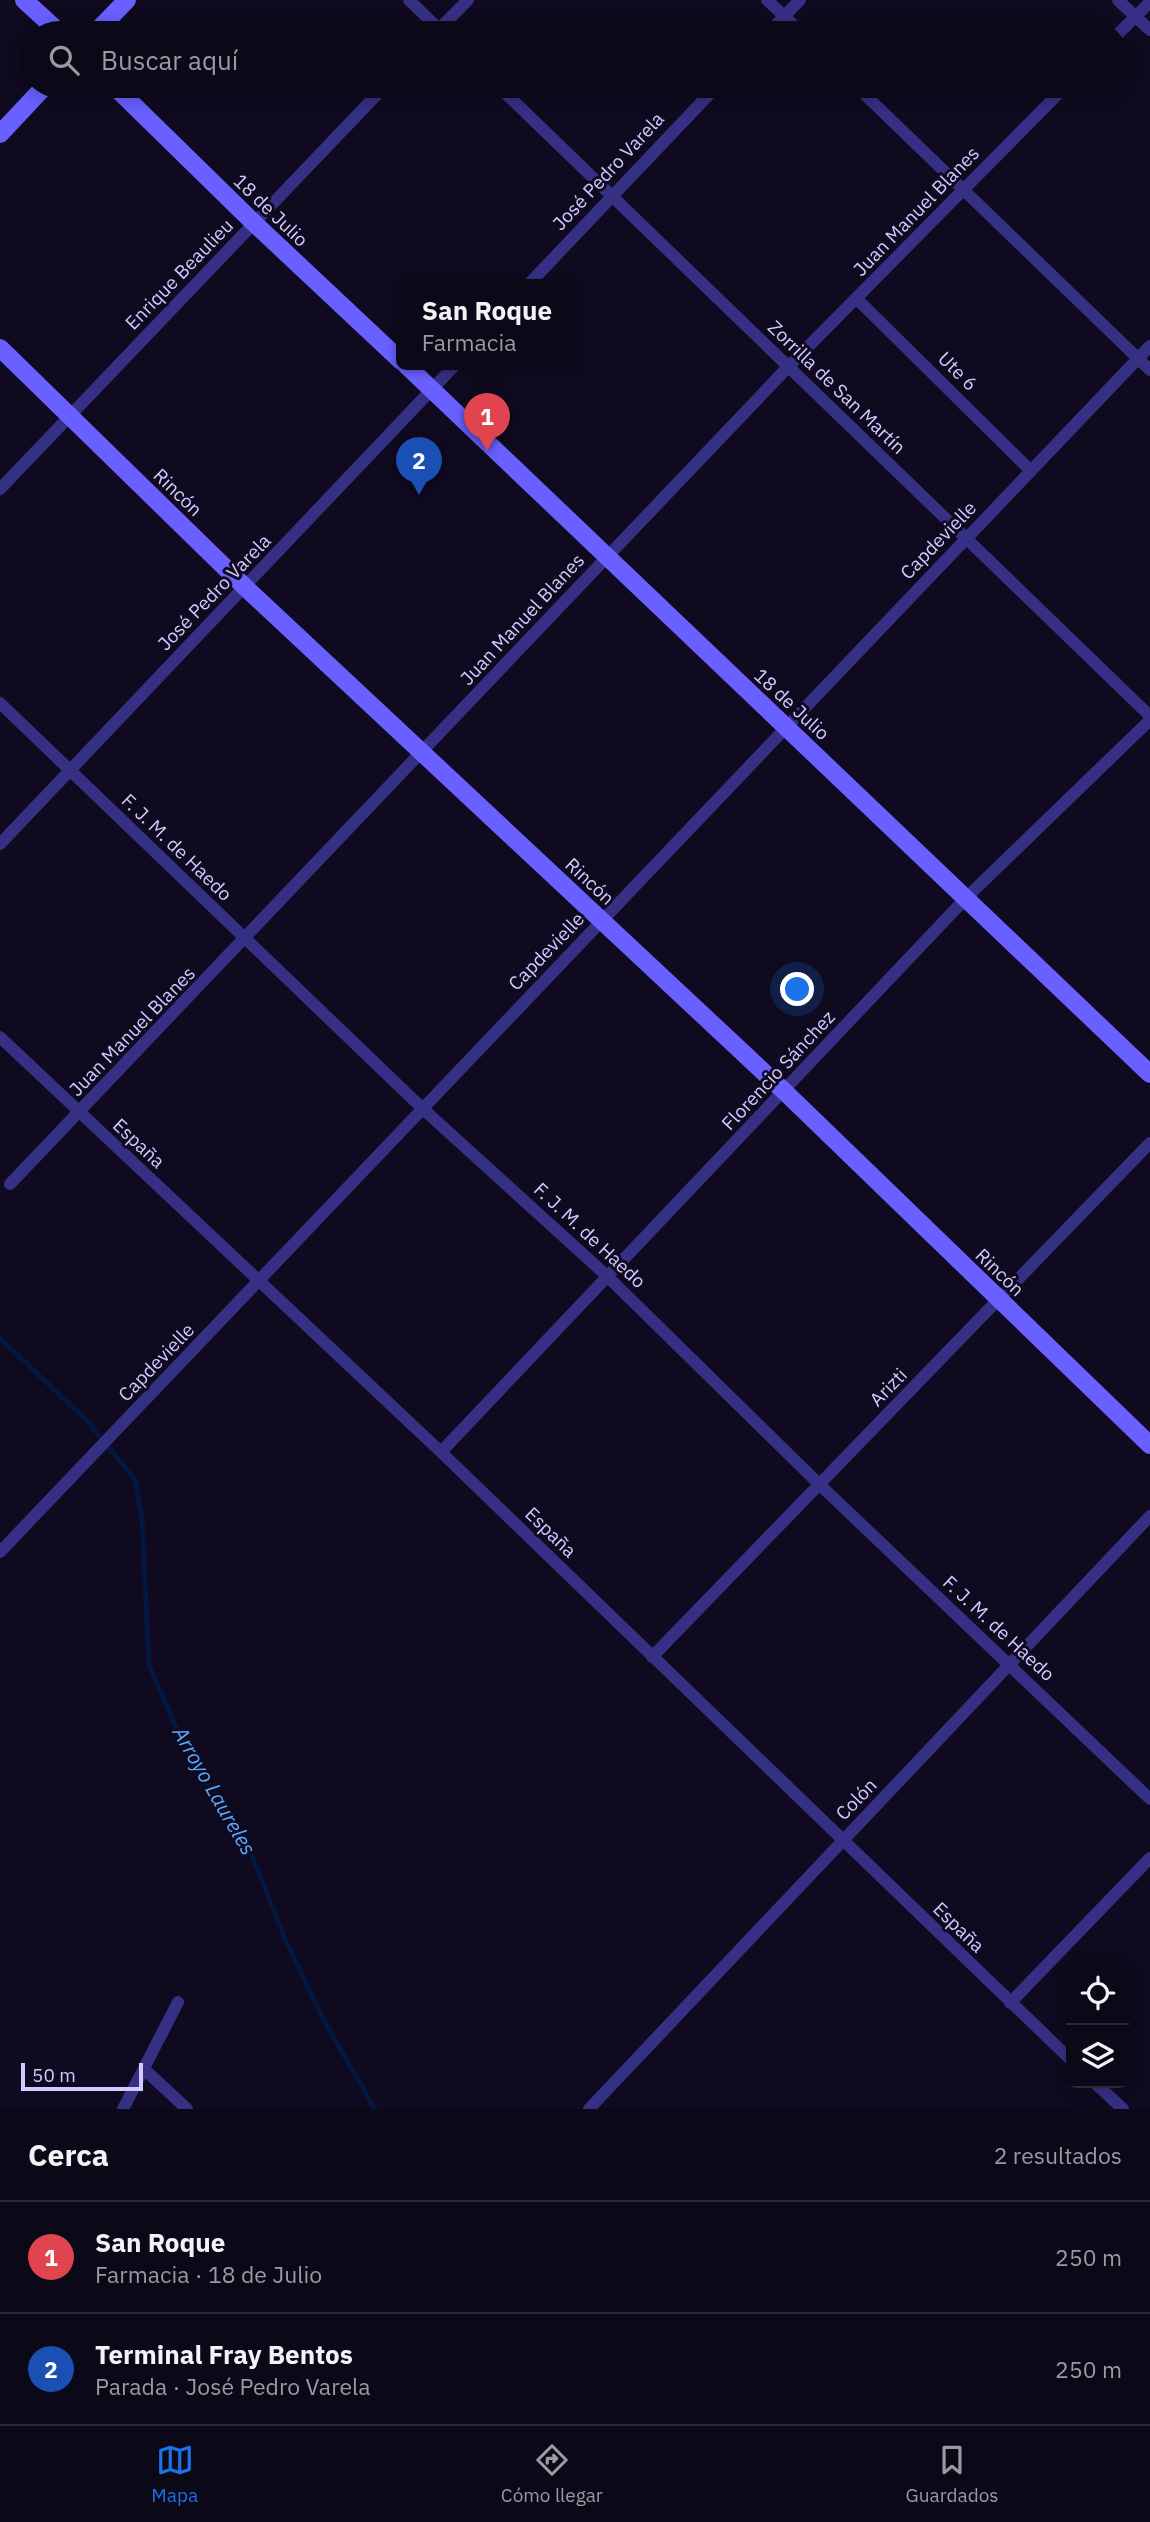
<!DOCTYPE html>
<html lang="es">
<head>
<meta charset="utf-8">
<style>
	body { margin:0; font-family:"IBM Plex Sans",sans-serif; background:#141120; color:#f1f3f6 }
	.controls { position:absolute; right:21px; bottom:21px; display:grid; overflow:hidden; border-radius:10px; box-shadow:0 4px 18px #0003 }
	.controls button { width:63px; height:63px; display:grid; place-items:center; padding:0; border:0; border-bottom:2px solid #2b2936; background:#0b0817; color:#f1f3f6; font:35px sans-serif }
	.scale { position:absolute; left:21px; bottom:18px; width:122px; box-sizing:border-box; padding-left:7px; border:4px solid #d1c9ff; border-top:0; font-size:19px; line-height:24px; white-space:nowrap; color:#d1c9ff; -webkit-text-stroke:5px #0f0a1f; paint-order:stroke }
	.you { position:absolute; left:798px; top:990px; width:24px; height:24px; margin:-18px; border:5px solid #fff; border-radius:50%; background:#1a73e8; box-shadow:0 0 0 10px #1a73e833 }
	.badge { display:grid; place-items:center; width:46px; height:46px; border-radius:50%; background:#1a73e8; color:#fff; font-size:23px; font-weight:700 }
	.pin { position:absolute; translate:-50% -58px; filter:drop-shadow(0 2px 4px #0008) }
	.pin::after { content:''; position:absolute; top:37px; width:24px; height:21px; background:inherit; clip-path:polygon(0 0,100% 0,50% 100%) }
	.popup { position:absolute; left:396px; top:279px; width:182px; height:91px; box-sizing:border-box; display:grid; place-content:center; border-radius:10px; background:#0b0817; filter:drop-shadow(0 2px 5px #0005); font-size:23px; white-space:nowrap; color:#9a9aa1 }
	.popup b { font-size:26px; color:#f1f3f6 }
	.popup::after { content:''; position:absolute; left:50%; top:100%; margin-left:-14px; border:14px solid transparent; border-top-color:#0b0817 }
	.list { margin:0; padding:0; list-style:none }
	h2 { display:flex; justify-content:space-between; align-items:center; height:91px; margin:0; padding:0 28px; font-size:30px }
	h2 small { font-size:23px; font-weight:400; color:#9a9aa1 }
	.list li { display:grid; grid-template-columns:46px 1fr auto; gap:21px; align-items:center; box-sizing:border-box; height:112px; padding:0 28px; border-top:2px solid #2b2936 }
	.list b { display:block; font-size:26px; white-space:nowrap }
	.list p { margin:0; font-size:23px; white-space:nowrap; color:#9a9aa1 }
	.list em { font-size:23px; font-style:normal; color:#9a9aa1 }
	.icon { flex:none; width:38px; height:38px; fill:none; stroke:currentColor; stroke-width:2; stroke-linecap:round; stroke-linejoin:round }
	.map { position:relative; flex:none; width:1150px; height:2109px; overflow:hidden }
	.search { position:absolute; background:#0b0817; box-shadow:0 4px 18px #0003; left:21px; right:21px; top:21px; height:77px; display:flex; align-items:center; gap:18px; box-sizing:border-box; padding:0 24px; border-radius:38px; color:#9a9aa1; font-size:26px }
	.sheet { height:315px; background:#0b0817 }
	nav { display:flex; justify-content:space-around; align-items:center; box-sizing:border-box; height:98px; border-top:2px solid #2b2936; background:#0b0817; font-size:19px; color:#9a9aa1 }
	nav a { display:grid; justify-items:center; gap:4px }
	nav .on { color:#1a73e8 }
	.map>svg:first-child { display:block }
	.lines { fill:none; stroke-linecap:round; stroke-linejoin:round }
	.stream { stroke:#04173f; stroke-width:5 }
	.street { stroke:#363084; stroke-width:12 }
	.secondary { stroke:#6960ff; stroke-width:18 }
	.labels { text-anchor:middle; stroke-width:6; stroke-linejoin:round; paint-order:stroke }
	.street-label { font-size:19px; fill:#d1c9ff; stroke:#0f0a1f }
	.water-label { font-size:21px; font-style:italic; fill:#57abff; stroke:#0f0a1f }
</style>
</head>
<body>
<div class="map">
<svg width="1150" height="2109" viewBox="0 0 1150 2109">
	<rect width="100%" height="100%" fill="#0f0a1f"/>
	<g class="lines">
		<path class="stream" d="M0,1338L88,1422L135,1480L142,1518L149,1665L186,1750L248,1845L285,1939L323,2019L375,2109"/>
		<path class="street" d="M409,0L443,33
			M767,0L802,33
			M1118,0L1150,30
			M435,33L468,0
			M768,33L800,0
			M1117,35L1150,2
			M498,86L1150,716
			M856,86L1150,370
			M528,285L717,86
			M857,299L1031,471
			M0,489L385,86
			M0,703L423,1109L607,1276L820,1485L1150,1799
			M0,844L455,365
			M0,1037L441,1452L1071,2060
			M10,1184L788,367L1066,86
			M441,1452L966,898L1150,720
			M0,1552L1150,346
			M652,1657L1150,1143
			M1010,2003L1150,1858
			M144,2069L187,2109
			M1095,2083L1123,2109
			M123,2109L178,2002
			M589,2109L1150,1516"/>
		<path class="secondary" d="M24,0L60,33
			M95,33L127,0
			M114,86L254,223L401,361
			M0,134L45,86
			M0,348L246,588L785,1092L1150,1445
			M406,365L1150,1074"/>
	</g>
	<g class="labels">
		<g class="street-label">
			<text transform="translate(608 171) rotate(-47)" y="7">José Pedro Varela</text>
			<text transform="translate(271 210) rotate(44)" y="7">18 de Julio</text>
			<text transform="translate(916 211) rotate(-46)" y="7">Juan Manuel Blanes</text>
			<text transform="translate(179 274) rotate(-46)" y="7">Enrique Beaulieu</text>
			<text transform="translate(958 371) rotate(45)" y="7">Ute 6</text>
			<text transform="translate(837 387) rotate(44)" y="7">Zorrilla de San Martín</text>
			<text transform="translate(178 492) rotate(44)" y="7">Rincón</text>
			<text transform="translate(938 540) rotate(-46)" y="7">Capdevielle</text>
			<text transform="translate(214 592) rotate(-46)" y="7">José Pedro Varela</text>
			<text transform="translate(522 619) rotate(-47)" y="7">Juan Manuel Blanes</text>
			<text transform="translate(792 704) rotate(43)" y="7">18 de Julio</text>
			<text transform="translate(177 847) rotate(44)" y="7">F. J. M. de Haedo</text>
			<text transform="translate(590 881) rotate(43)" y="7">Rincón</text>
			<text transform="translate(546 951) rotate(-46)" y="7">Capdevielle</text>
			<text transform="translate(132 1031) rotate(-46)" y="7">Juan Manuel Blanes</text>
			<text transform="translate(778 1070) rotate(-47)" y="7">Florencio Sánchez</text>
			<text transform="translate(139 1143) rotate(43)" y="7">España</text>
			<text transform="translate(590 1235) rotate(43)" y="7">F. J. M. de Haedo</text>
			<text transform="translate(1000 1272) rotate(44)" y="7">Rincón</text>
			<text transform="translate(156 1362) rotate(-46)" y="7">Capdevielle</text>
			<text transform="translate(888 1387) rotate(-46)" y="7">Arizti</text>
			<text transform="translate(551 1532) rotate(44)" y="7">España</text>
			<text transform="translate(999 1628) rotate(43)" y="7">F. J. M. de Haedo</text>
			<text transform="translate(856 1799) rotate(-46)" y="7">Colón</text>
			<text transform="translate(959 1927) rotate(44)" y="7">España</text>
		</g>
		<g class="water-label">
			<text transform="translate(214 1791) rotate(60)" y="7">Arroyo Laureles</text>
		</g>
	</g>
</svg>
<div class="controls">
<button><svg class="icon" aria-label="locate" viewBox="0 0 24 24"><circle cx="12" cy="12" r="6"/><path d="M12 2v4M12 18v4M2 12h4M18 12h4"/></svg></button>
<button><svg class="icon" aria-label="layers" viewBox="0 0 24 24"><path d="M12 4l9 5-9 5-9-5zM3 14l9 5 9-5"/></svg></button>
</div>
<div class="scale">50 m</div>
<div class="you"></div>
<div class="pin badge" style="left:487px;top:451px;background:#e0444e">1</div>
<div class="popup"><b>San Roque</b>Farmacia</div>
<div class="pin badge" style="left:419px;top:495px;background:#1a4fb4">2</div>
<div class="search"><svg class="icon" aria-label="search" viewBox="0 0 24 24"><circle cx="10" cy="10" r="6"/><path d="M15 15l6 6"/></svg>Buscar aquí</div>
</div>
<section class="sheet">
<h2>Cerca<small>2 resultados</small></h2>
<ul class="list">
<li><span class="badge" style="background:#e0444e">1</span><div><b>San Roque</b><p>Farmacia · 18 de Julio</p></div><em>250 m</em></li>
<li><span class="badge" style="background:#1a4fb4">2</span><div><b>Terminal Fray Bentos</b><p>Parada · José Pedro Varela</p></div><em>250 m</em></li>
</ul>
</section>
<nav>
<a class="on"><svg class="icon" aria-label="map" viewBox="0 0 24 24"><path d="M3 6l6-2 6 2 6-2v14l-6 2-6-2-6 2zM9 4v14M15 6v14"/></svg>Mapa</a>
<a><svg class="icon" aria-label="directions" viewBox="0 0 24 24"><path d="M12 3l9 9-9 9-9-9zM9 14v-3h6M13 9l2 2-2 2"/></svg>Cómo llegar</a>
<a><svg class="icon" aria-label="saved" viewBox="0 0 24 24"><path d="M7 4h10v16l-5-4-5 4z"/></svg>Guardados</a>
</nav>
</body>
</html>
